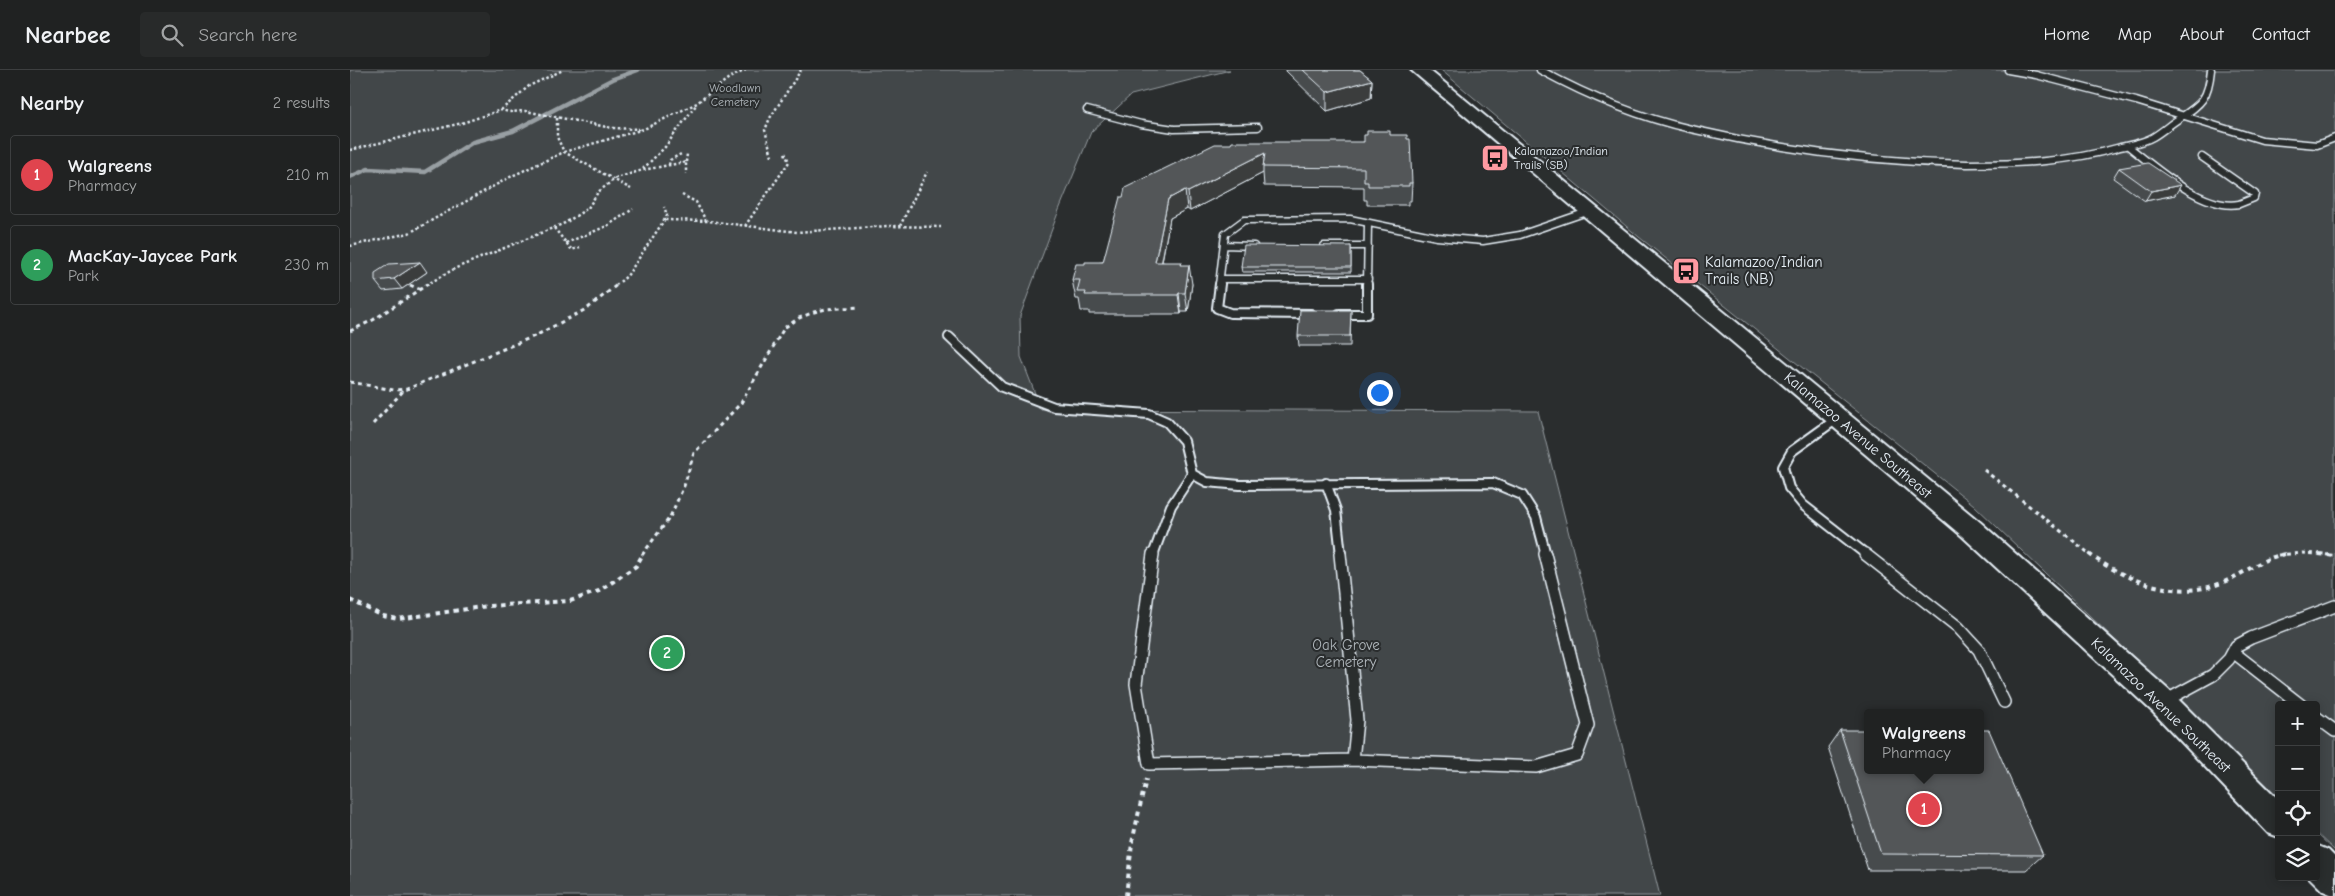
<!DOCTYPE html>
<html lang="en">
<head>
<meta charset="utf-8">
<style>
	body { margin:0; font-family:"Comic Neue",sans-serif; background:#282a2a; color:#f1f3f6 }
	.controls { position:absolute; right:15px; bottom:15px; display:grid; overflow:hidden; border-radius:5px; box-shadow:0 2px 12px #0003 }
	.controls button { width:45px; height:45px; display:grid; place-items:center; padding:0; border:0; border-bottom:1px solid #3d3f40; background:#202222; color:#f1f3f6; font:25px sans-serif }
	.you { position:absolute; left:1029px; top:322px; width:18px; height:18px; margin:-12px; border:4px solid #fff; border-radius:50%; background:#1a73e8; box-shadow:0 0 0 8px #1a73e833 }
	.badge { display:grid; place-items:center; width:32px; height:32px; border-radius:50%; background:#d93025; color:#fff; font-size:16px; font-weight:700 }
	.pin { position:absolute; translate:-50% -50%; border:2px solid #fff; box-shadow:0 1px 5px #0006 }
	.popup { position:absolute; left:1514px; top:639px; width:120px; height:65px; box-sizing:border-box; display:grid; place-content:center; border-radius:5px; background:#202222; filter:drop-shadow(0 1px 4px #0005); font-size:16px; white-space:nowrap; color:#a2a4a5 }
	.popup b { font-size:19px; color:#f1f3f6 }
	.popup::after { content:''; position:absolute; left:50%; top:100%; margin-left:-10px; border:10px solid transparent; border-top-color:#202222 }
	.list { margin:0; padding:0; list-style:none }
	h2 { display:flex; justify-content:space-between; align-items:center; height:65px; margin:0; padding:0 20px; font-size:21px }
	h2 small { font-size:16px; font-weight:400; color:#a2a4a5 }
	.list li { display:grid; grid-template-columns:32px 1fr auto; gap:15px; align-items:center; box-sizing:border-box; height:80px; margin:0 10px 10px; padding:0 10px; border:1px solid #3d3f40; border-radius:5px }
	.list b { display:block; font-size:19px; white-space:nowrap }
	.list p { margin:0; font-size:16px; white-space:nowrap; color:#a2a4a5 }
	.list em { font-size:16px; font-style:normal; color:#a2a4a5 }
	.icon { flex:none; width:28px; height:28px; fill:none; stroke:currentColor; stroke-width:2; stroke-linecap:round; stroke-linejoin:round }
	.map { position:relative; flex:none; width:1985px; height:826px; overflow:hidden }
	header { display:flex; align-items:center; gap:30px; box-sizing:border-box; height:70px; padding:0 25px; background:#202222; border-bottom:1px solid #3d3f40 }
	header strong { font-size:24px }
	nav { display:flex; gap:28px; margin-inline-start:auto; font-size:18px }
	.search { width:350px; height:45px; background:#282a2a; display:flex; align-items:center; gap:12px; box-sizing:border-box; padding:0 18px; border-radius:5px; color:#a2a4a5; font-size:19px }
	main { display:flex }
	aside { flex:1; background:#202222 }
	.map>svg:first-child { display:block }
	.green { fill:#424648; stroke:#959ca0 }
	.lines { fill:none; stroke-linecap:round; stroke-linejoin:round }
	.stream { stroke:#989fa3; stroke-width:4.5 }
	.lane-far2-casing { stroke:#e8f1f8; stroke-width:9 }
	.lane-far1-casing { stroke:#e8f1f8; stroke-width:12 }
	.lane-casing { stroke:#e8f1f8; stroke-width:14 }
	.secondary-casing { stroke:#e8f1f8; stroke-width:4 }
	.path-far2 { stroke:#e8f1f8; stroke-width:2.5; stroke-dasharray:2.5 2.5; stroke-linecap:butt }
	.path-far1 { stroke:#e8f1f8; stroke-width:3; stroke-dasharray:4 4; stroke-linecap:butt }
	.path { stroke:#e8f1f8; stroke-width:4; stroke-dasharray:4.5 4.5; stroke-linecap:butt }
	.lane-far2 { stroke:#2a2d2e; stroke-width:6 }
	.lane-far1 { stroke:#2a2d2e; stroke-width:8 }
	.lane { stroke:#2a2d2e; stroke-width:11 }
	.secondary { fill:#2a2d2e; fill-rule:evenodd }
	.wall { fill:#474b4d; stroke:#e8f1f8 }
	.shaded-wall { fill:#3a3d3e; stroke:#e8f1f8 }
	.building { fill:#535759; stroke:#e8f1f8 }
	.labels { text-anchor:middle; stroke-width:4; stroke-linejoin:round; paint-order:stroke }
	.far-park-label { font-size:12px; fill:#aeb5ba; stroke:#2a2d2e }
	.far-poi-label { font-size:12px; fill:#e8f1f8; stroke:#2a2d2e; text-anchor:start }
	.poi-label { font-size:15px; fill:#e8f1f8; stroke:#2a2d2e; text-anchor:start }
	.street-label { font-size:15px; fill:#e8f1f8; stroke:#2a2d2e }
	.park-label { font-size:15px; fill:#aeb5ba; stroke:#2a2d2e }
</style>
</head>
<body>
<header>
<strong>Nearbee</strong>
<div class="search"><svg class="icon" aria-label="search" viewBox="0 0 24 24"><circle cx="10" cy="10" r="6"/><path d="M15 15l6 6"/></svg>Search here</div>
<nav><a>Home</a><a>Map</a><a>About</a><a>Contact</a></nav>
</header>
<main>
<aside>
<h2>Nearby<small>2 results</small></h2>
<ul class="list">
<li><span class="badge" style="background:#e0444e">1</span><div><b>Walgreens</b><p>Pharmacy</p></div><em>210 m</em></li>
<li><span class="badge" style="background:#2e9e5b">2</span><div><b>MacKay-Jaycee Park</b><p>Park</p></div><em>230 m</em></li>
</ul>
</aside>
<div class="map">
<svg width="1985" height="826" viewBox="0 0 1985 826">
	<rect width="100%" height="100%" fill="#2a2d2e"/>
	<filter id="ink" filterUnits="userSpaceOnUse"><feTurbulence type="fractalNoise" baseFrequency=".02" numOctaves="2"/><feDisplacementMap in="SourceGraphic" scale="10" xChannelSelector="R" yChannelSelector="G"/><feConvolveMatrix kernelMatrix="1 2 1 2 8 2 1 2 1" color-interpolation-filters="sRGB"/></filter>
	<g filter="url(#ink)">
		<path class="green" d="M0,0H880L781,25L741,62L709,140L670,246L671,287L691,339L1188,341L1310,826H0Z
			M1091,0H1985V781L1966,763V635H1929V727L1624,435L1289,167Z"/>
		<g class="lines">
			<path class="stream" d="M0,107L18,99L75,102L123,72L163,61L263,9L288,0"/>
			<g class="lane-far2-casing">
				<path id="lane-far2" d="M1190,0C1238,26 1287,47 1341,59C1431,80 1524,92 1617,94C1668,94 1718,92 1767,78C1778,75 1793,73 1803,67C1810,63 1817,57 1824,52C1850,34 1858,32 1861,0
					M1658,0L1686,5L1786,31L1912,70L1967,75L1985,68
					M737,40L791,54L824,59L908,57
					M1778,76C1805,97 1853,141 1889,134C1894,132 1899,130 1904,128L1905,124L1852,87
					M874,175L904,176
					M974,176H1018
					M870,209H1018
					M869,215L875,164L894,150L1000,149L1087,167L1133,171L1170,165L1240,141
					M1017,215L1018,153"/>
			</g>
			<g class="lane-far1-casing">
				<path id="lane-far1" d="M870,214L867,238L880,243L961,244
					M989,244H1017V214
					M599,267L652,317L704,337L799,344L817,352L834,371L842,404
					M1488,348L1442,381L1433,397L1439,418L1453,435L1517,485
					M842,404L857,412L890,415L1143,413L1172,425L1186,447L1196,485
					M976,413L986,440L991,485
					M803,485L821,436L842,404"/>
			</g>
			<g class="lane-casing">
				<path id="lane" d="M803,484L786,614L799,694L1003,690L1186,697L1227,685L1238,655L1195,484
					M990,484L1007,650L1003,690
					M1515,484L1608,557L1629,580L1654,632
					M1883,582L1951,635
					M1815,631L1863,605L1879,589L1886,576L1901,568L1985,536
					M1966,647L1985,661"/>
			</g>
			<g class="secondary-casing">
				<path id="secondary" d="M1061,0H1079L1630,452L1823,624L1929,730V767L1918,763L1803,642L1612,466Z
					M1966,775L1978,780L1985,787V826L1973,821L1959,807H1966Z"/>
			</g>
			<path class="path-far2" d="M151,40L179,16L213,0
				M207,48V67L214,82L281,119
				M0,80L112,53L151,40L159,42L175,41L262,58L289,59
				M422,86L415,60L420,48L451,0
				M336,92L337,84
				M319,95L320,90L331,84
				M293,99L315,77L346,35
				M332,125L346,132L356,151
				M315,150L358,151L447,162L538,156L591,157
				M395,156L439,92L435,83
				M550,156L577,102
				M204,158L222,180L230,177
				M216,173L257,156L283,139
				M0,176L59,163L162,106L214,82L294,59L347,33L379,8L396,0
				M76,215L106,198L215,153L238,138L248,122L266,108L293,100L336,92V104
				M266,215L277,206L315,149L317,145L314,137"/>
			<path class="path-far1" d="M60,215L69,219
				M0,261L23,250L78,214
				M0,312L44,320L57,319L187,265L238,238L268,214
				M23,354L54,320
				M1634,400L1741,485
				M292,485L320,447L334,416L344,383L391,333L434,258L449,248L464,242L476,239L509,237
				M1928,485L1953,483L1980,485"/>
			<path class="path" d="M1739,484C1777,512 1831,532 1876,511C1897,502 1912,488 1935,484
				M1969,484L1985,486
				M0,530L33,546L48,549L138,536L220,531L249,521L286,496L293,484
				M776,826L782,773L796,709"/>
			<use href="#lane-far2" class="lane-far2"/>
			<use href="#lane-far1" class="lane-far1"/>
			<use href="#lane" class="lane"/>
			<use href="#secondary" class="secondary"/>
		</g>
		<path class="wall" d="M936,0H1010L1022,10L1021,28L977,41L936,1Z
			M1040,65L1062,113L1061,131H1058V135H1017V130H1014V117L914,116L913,103L840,141L837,139L820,148L812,192L832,195L842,214L838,242H831V244H739V241H731L729,229H726L722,210L735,194L753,192L773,127L1014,72Z
			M1769,98L1825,125L1795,131L1763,108Z
			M1001,176V202H892L891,197Z
			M77,202L52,219L33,221L25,211Z
			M1001,240L1000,276H949L948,266Z
			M1490,660L1693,785L1676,800H1518L1478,677Z"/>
		<path class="shaded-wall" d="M1022,10L1021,28L977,41V22Z
			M915,83L913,97V103L840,141L838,122Z
			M1831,115L1825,125L1795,131L1801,121Z
			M835,120L837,139L820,148L808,211L805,192L818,129Z
			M70,192L77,202L52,219L44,209Z
			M839,195L842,214L838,242L835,223Z
			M829,223L831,242V244L828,225Z"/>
		<path class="building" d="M953,0H1010L1022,10L977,22Z
			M1017,61H1040V65H1057V69H1060L1062,113H1059V116H1018V112H1014V98L913,97L915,83L838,122L835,120L818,129L805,192H832L831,195H839L835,223H829L828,225H735L736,222H727L730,210H722L726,194H735V192H753L770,127H773L775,118L865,74H881L882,72H1014V65H1017Z
			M1798,93L1831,115L1801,121L1769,98Z
			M894,175L1001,176V197H891Z
			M70,192L44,209L25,211V203L39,194Z
			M950,240H1001L1000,266H948Z
			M1490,660H1518V700H1630V660H1639L1693,785L1531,784Z"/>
	</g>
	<defs>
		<g id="bus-square" transform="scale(1.4375)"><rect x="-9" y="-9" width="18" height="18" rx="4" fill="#ff9aa2" stroke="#2a2d2e"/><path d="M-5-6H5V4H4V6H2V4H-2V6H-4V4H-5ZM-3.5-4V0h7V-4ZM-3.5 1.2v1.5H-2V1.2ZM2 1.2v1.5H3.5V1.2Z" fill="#111"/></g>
	</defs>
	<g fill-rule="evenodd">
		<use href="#bus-square" x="1145" y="88"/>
		<use href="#bus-square" x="1336" y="201"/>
	</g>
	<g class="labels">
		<g class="far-park-label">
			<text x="385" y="22">Woodlawn<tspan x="385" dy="14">Cemetery</tspan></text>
		</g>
		<g class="far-poi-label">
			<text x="1164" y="85">Kalamazoo/Indian<tspan x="1164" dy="14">Trails (SB)</tspan></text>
		</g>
		<g class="poi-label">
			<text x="1355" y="197">Kalamazoo/Indian<tspan x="1355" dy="17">Trails (NB)</tspan></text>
		</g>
		<g class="street-label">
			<text transform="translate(1508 365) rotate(40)" y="5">Kalamazoo Avenue Southeast</text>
			<text transform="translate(1811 635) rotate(44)" y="5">Kalamazoo Avenue Southeast</text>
		</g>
		<g class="park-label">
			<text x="996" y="580">Oak Grove<tspan x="996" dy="17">Cemetery</tspan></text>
		</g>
	</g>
</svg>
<div class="controls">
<button>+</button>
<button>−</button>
<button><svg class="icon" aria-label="locate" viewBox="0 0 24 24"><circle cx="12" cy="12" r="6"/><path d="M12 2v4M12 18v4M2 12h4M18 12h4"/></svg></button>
<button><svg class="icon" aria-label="layers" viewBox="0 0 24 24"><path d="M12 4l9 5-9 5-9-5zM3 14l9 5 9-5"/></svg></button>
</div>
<div class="you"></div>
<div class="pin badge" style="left:1574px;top:739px;background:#e0444e">1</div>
<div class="popup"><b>Walgreens</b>Pharmacy</div>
<div class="pin badge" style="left:317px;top:583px;background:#2e9e5b">2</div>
</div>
</main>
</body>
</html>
